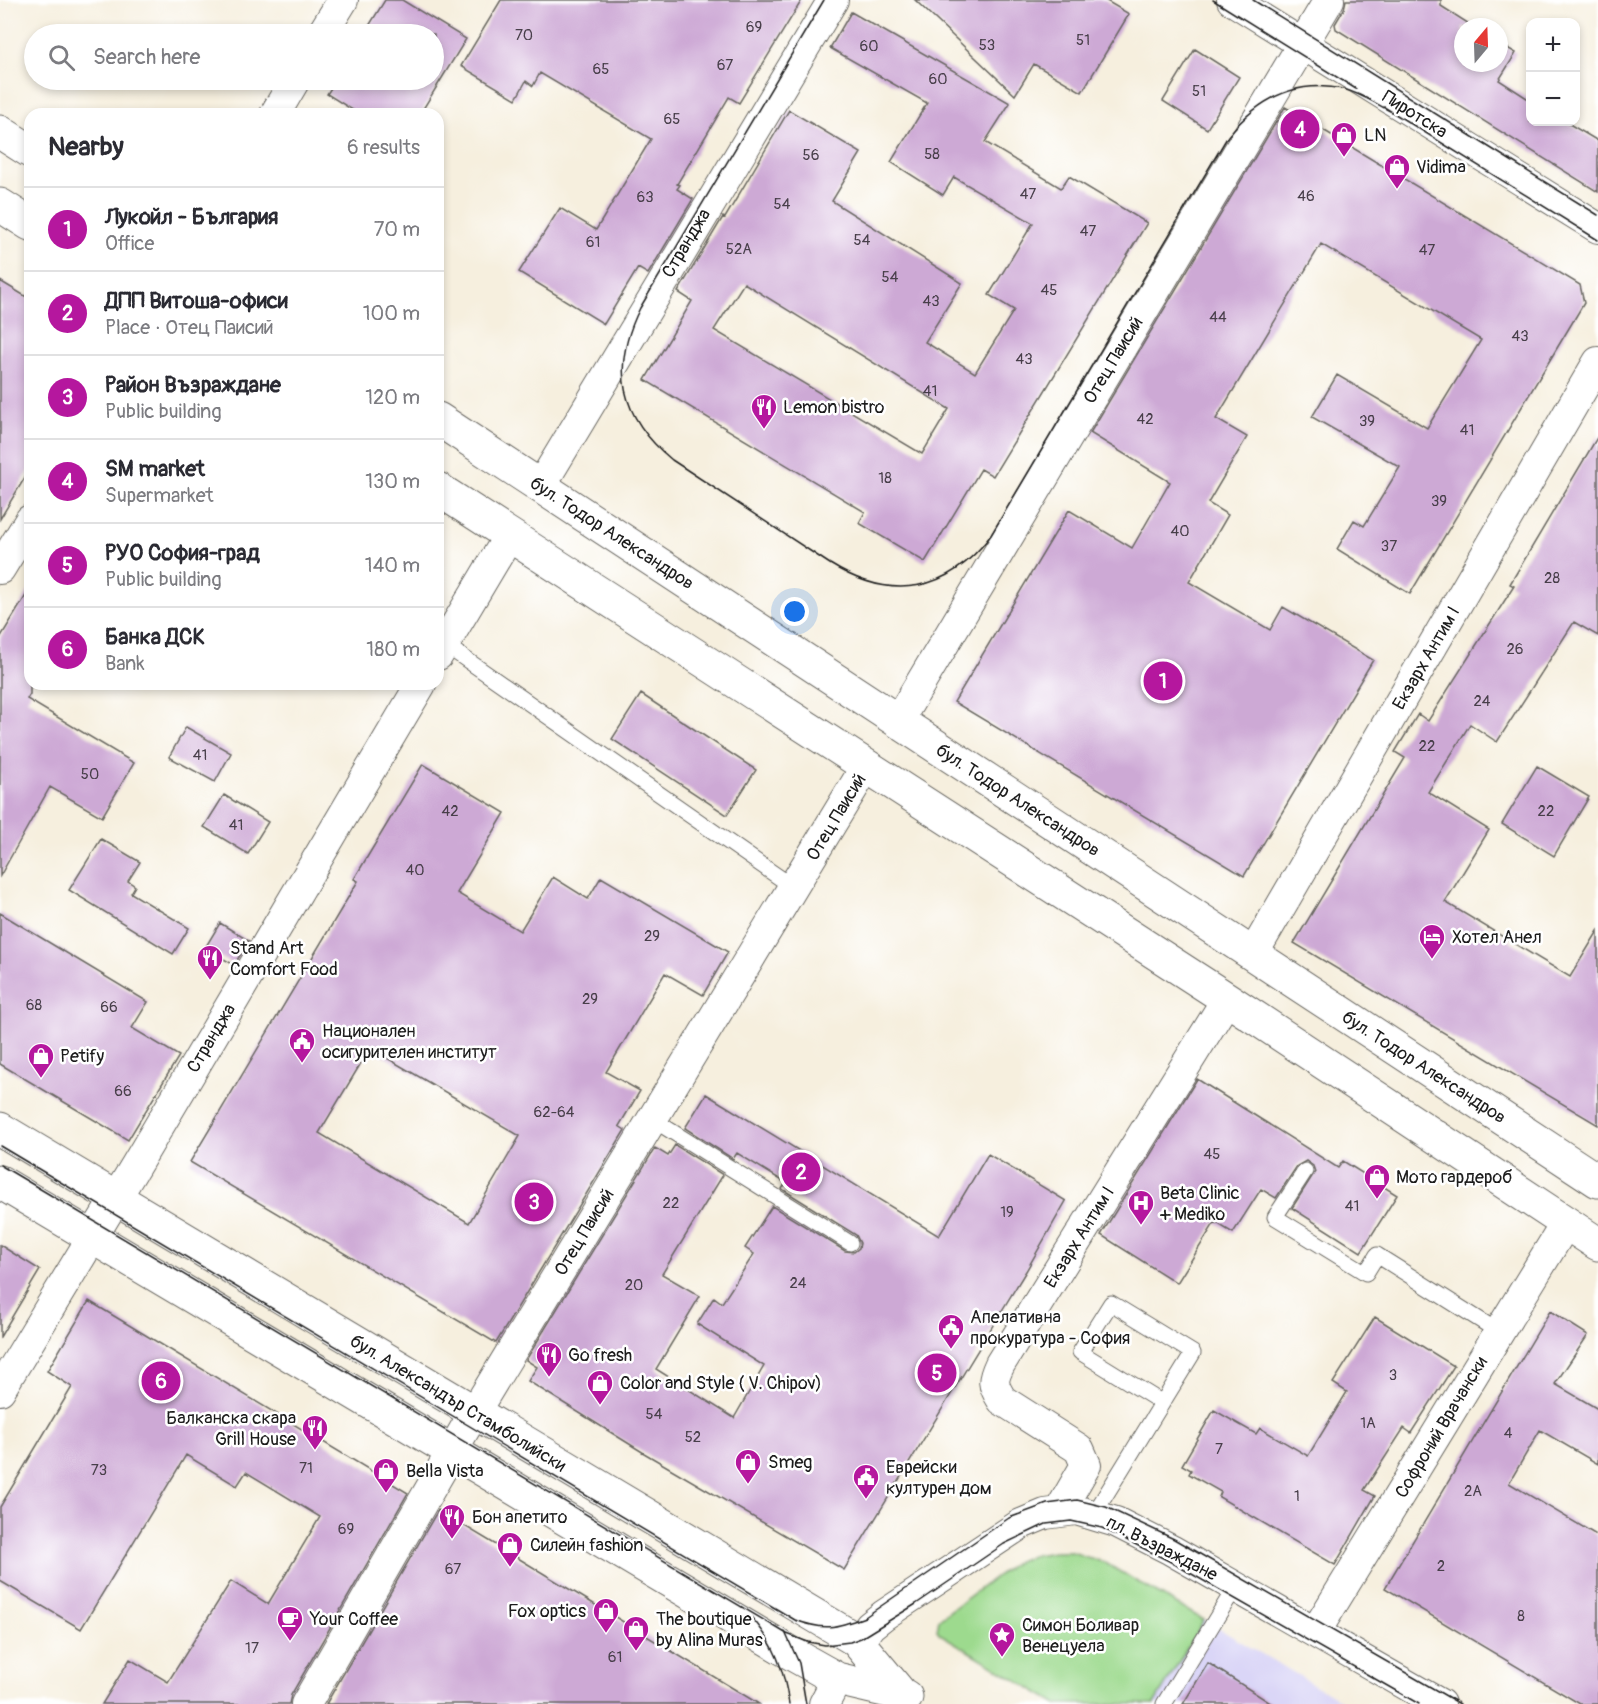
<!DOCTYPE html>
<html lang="en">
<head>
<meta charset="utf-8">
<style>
	body { margin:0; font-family:Pangolin,sans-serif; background:#f2f2f3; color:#2b2b33 }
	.controls { position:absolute; right:18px; top:18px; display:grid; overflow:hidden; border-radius:12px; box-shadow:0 3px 9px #0003 }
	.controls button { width:54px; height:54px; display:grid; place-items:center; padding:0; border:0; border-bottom:2px solid #e1e1e2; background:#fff; color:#2b2b33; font:30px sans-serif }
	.compass { position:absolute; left:1454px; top:18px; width:54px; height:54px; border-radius:50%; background:#fff; box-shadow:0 3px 9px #0003; rotate:19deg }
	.you { position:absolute; left:795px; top:612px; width:21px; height:21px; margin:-15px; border:4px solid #fff; border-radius:50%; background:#1a73e8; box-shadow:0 0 0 9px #1a73e833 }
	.badge { display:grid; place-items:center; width:39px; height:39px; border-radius:50%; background:#b5179e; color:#fff; font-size:20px; font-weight:700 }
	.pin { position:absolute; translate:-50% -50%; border:3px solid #fff; box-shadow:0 2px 6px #0006 }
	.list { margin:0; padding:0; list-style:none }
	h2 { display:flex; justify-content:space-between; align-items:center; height:78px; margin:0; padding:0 24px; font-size:26px }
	h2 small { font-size:20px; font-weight:400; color:#7c7c81 }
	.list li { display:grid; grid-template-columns:39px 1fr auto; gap:18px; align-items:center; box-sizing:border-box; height:84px; padding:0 24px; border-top:2px solid #e1e1e2 }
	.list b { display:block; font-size:22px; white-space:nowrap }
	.list p { margin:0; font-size:20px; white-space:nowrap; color:#7c7c81 }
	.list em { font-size:20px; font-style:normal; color:#7c7c81 }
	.icon { flex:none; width:33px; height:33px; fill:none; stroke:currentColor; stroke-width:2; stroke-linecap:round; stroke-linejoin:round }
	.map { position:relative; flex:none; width:1598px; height:1704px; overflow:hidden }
	.search { position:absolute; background:#fff; box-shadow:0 3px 9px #0003; left:24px; top:24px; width:420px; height:66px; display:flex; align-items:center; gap:15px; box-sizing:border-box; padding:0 21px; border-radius:33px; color:#7c7c81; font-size:22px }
	.panel { position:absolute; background:#fff; box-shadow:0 3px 9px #0003; left:24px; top:108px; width:420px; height:582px; border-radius:18px }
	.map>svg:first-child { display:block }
	.built { fill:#dad6f7 }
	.green { fill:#9dda8e; stroke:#5c7b55; stroke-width:1.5 }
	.building { fill:#cda9d5; fill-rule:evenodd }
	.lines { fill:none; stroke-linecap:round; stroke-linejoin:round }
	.lane-casing { stroke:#686660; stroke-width:17 }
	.street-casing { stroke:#686660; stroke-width:32 }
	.secondary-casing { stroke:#686660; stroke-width:35 }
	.primary-casing { stroke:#686660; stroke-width:35 }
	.lane { stroke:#fff; stroke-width:15 }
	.street { stroke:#fff; stroke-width:30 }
	.secondary { stroke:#fff; stroke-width:33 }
	.primary { stroke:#fff; stroke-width:33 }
	.tram { stroke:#1c1c1c; stroke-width:1.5 }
	.labels { text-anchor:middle; stroke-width:5; stroke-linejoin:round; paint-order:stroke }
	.number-label { font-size:15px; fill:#483f4a }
	.street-label { font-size:18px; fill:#1c1c1c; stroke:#fff }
	.poi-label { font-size:18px; fill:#1c1c1c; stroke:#fff; text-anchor:start }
</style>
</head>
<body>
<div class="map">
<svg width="1598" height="1704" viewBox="0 0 1598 1704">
	<rect width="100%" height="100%" fill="#fff"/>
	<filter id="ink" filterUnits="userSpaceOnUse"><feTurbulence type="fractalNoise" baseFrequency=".0167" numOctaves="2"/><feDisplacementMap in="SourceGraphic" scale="12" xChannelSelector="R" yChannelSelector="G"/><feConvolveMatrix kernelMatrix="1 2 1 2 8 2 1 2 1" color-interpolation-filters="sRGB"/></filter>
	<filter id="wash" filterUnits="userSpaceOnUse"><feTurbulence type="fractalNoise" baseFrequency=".008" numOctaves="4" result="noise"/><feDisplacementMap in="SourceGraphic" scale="24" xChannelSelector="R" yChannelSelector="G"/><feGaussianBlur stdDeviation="1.35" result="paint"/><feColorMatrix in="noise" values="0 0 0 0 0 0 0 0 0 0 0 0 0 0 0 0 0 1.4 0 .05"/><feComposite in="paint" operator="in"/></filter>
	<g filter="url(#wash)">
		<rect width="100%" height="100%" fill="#f6efde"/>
		<path class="built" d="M1204,1620L1347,1704H1154Z"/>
		<path class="green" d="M1054,1552H1072L1105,1563L1204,1620L1154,1704H1057L940,1634L937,1630L939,1619L1017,1561L1035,1555Z"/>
		<g id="blocks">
			<path class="building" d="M385,0H402L466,39L420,114H359L327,94L336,80H434V34H364Z
				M501,0H802L739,103L729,97L677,184L680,185L677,189L693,199L648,274L638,268L604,324L519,272L560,208L596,230L651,139L540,73L533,86L526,81L516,99L461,66Z
				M915,0H1105L1129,14L1082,92L1034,64L1015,95Z
				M1346,0H1441V6L1474,27H1463V63H1499V43L1516,53L1499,80L1530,100V122H1566L1598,141V192L1336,29L1335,24L1344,9Z
				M851,12L1010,103L985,142L1061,188L1069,176L1147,223L993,476L981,469L925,562L859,523L865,512L645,380L692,301L678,292L723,217L725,218L789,110L861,153L832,201L962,283L925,342L975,373L1014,310L989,295L1033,223L954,177L943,195L891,162L927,103L830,48ZM744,283L949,409L922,454L714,330Z
				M1195,49L1239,77L1207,129L1163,101Z
				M1285,107L1580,285L1584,303L1410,594L1337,549L1354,520L1364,526L1400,467L1312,417L1337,375L1427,428L1481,340L1321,244L1216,419L1247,437L1208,503L1228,515L1189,582L1270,630L1283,607L1373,660L1244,876L954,702L1069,510L1132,548L1170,482L1090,433Z
				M0,281L30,299V469L0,519Z
				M1598,436V636L1574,622L1497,742L1470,724L1428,792L1489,830L1445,902L1570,977L1598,931V1125L1294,943L1405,758L1395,752L1418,714L1428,721L1514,586L1510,584Z
				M30,589V694L27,699L134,763L102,817L50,787L0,876V638Z
				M641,694L756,770L727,815L612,739Z
				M186,727L231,753L215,782L169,757Z
				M423,764L505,813L457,893L520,931L553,877L588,899L601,877L728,952L703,995L665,973L606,1072L640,1091L619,1126L625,1130L496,1343L190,1162L358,881L354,879ZM370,1048L520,1136L469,1223L319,1133Z
				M1537,766L1589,797L1554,856L1502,824Z
				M224,795L268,822L248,854L204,827Z
				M101,839L140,862L128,881L135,886L131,893L189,928L173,954L69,890Z
				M0,913L148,1002L132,1028L179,1056L128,1140L0,1064Z
				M220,923L249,941L234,965L205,948Z
				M1197,1079L1338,1168L1343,1161L1397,1195L1361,1252L1292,1208L1315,1172L1313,1166L1306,1161L1297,1166L1276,1198L1261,1189L1233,1233L1215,1222L1177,1283L1101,1235Z
				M706,1094L939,1236L988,1154L1066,1201L1026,1271L844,1570L644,1453L528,1381L537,1367L526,1360L655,1148L668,1156L675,1145L723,1175L662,1274L700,1296L656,1369L734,1418L764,1366L697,1324L714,1297L722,1303L754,1254L745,1248L772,1206L845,1251L854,1252L859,1248L860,1243L856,1235L782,1189L786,1183L737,1153L733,1159L685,1128Z
				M0,1245L40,1270L0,1337Z
				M89,1301L408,1493L291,1695L289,1704H102L130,1659L168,1682L231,1581L268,1604L320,1517L246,1472L237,1486L186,1455L81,1629L0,1581V1507L72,1387L47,1371Z
				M1550,1311L1588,1335L1555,1384L1598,1409V1464L1540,1430L1509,1483L1598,1536V1704H1580L1385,1588Z
				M1375,1317L1454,1366L1411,1433L1404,1428L1364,1490L1375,1496L1335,1565L1219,1497L1221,1492L1189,1474L1191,1470L1182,1465L1214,1410L1256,1434L1260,1428L1308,1456L1347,1392L1333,1383Z
				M438,1510L503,1549L759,1704H326Z
				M1208,1663L1272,1704H1183Z"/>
		</g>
	</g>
	<g filter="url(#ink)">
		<use href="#blocks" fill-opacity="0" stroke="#686660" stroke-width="1.5"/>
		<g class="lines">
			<g class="lane-casing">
				<path id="lane" d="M444,644L793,887
					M652,1119L850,1243
					M1305,1171L1275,1217L1366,1273L1377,1255L1499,1332
					M1094,1514L1193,1353L1111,1303L1080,1352L1161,1402
					M1164,1704L1236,1586"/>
			</g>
			<g class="street-casing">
				<path id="street" d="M1232,0L1598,228
					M322,34L343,0
					M275,114L295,80
					M540,487L833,0
					M0,569L30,520
					M438,655L509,536
					M898,721L1329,0
					M1253,954L1598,362
					M0,1390L136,1165L421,684
					M1059,1512L1086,1465L1079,1449L1002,1400C992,1384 992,1381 1000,1364L1227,999
					M1316,1631L1566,1223
					M858,1643L870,1626L884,1615L1021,1524L1045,1514L1076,1510L1116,1522L1171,1550L1440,1704
					M306,1704L474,1413L867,765
					M824,1704L837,1679"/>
			</g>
			<g class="secondary-casing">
				<path id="secondary" d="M0,1129L856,1640L901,1694
					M0,1182L796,1656L837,1679L901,1694L906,1697"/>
			</g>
			<g class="primary-casing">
				<path id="primary" d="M0,132L30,151
					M0,205L30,224
					M438,419L1598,1181
					M438,489L1227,999L1598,1244"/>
			</g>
			<use href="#lane" class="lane"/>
			<use href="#street" class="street"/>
			<use href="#secondary" class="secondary"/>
			<use href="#primary" class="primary"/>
			<path class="tram" d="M824,0L640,308C610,368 620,417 672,460L830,564C891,602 948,593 991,535L1228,136C1257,100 1295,79 1343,89C1360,93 1375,103 1390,111
				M1213,0L1356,89
				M1253,0L1598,215
				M1384,107L1598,240
				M0,1146L795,1620C825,1631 835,1628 865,1617L1009,1518L1047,1504L1077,1500L1106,1507L1174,1539L1460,1704
				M0,1165L787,1634L808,1642L825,1645L850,1642L861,1638L916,1604L1004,1544L1046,1524L1071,1521L1102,1528L1169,1561L1419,1704
				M751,1617C775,1643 784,1670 789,1704
				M785,1632L799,1663L806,1704"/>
		</g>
	</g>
	<defs>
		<g id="shop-pin" transform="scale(1.35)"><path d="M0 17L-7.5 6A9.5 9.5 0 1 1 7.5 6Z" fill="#b5179e" stroke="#fff"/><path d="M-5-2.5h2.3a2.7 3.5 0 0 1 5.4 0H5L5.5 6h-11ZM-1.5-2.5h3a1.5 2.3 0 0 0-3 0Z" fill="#fff"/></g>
		<g id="restaurant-pin" transform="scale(1.35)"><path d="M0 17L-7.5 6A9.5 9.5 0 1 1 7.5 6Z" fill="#b5179e" stroke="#fff"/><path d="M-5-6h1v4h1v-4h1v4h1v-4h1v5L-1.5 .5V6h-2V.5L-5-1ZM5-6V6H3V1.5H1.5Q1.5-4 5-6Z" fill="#fff"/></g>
		<g id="hotel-pin" transform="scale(1.35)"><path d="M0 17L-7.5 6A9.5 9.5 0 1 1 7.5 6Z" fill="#b5179e" stroke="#fff"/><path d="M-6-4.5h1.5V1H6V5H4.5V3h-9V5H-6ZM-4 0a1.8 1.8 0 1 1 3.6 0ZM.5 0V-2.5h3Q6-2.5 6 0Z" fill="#fff"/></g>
		<g id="civic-pin" transform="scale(1.35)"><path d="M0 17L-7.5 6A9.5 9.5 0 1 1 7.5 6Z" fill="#b5179e" stroke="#fff"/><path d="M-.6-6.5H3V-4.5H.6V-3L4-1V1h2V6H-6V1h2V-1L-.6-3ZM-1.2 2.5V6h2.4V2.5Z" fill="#fff"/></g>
		<g id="hospital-pin" transform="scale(1.35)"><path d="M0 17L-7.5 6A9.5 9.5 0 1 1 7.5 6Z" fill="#b5179e" stroke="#fff"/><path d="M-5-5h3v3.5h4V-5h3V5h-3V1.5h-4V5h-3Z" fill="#fff"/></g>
		<g id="cafe-pin" transform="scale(1.35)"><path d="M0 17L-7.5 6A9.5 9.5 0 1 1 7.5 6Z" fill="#b5179e" stroke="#fff"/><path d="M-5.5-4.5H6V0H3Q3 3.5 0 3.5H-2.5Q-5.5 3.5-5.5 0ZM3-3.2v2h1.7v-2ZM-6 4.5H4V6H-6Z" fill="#fff"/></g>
		<g id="sight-pin" transform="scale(1.35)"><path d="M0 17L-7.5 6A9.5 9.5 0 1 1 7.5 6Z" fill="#b5179e" stroke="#fff"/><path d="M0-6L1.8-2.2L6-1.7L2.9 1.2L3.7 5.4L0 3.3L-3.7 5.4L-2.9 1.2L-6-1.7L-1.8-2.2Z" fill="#fff"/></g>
	</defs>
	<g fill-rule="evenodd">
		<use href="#shop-pin" x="1344" y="135"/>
		<use href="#shop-pin" x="1397" y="167"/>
		<use href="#restaurant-pin" x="764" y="407"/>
		<use href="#hotel-pin" x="1432" y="937"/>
		<use href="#restaurant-pin" x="210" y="958"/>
		<use href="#civic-pin" x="302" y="1041"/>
		<use href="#shop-pin" x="41" y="1056"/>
		<use href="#shop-pin" x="1377" y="1177"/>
		<use href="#hospital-pin" x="1141" y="1203"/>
		<use href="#civic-pin" x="951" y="1327"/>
		<use href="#restaurant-pin" x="549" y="1355"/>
		<use href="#shop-pin" x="600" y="1383"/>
		<use href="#restaurant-pin" x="315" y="1428"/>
		<use href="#shop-pin" x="748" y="1462"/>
		<use href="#shop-pin" x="386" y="1471"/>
		<use href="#civic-pin" x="866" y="1477"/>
		<use href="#restaurant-pin" x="452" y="1517"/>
		<use href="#shop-pin" x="510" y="1545"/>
		<use href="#shop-pin" x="606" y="1611"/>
		<use href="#cafe-pin" x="290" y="1619"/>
		<use href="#shop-pin" x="636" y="1629"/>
		<use href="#sight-pin" x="1002" y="1635"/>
	</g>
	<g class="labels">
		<g class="number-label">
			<text x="754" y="32">69</text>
			<text x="524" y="40">70</text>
			<text x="1083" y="45">51</text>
			<text x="987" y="50">53</text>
			<text x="869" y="51">60</text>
			<text x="725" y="70">67</text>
			<text x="601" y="74">65</text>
			<text x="938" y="84">60</text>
			<text x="1199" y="96">51</text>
			<text x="672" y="124">65</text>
			<text x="932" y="159">58</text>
			<text x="811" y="160">56</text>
			<text x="1028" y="199">47</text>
			<text x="1306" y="201">46</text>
			<text x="645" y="202">63</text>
			<text x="782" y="209">54</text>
			<text x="1088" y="236">47</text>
			<text x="862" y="245">54</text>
			<text x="593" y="247">61</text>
			<text x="739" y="254">52A</text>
			<text x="1427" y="255">47</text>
			<text x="890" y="282">54</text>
			<text x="1049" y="295">45</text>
			<text x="931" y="306">43</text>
			<text x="1218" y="322">44</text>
			<text x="1520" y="341">43</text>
			<text x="1024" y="364">43</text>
			<text x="930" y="396">41</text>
			<text x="1145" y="424">42</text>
			<text x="1367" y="426">39</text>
			<text x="1467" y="435">41</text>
			<text x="885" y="483">18</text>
			<text x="1439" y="506">39</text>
			<text x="1180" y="536">40</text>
			<text x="1389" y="551">37</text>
			<text x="1552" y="583">28</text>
			<text x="1515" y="654">26</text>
			<text x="1482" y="706">24</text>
			<text x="1427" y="751">22</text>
			<text x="200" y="760">41</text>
			<text x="90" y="779">50</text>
			<text x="450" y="816">42</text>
			<text x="1546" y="816">22</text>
			<text x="236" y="830">41</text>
			<text x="415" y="875">40</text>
			<text x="652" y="941">29</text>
			<text x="590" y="1004">29</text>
			<text x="34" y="1010">68</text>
			<text x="109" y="1012">66</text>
			<text x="123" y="1096">66</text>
			<text x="554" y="1117">62-64</text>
			<text x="1212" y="1159">45</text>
			<text x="671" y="1208">22</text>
			<text x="1352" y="1211">41</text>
			<text x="1007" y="1217">19</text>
			<text x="798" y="1288">24</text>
			<text x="634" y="1290">20</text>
			<text x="1393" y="1380">3</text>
			<text x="654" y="1419">54</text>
			<text x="1368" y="1428">1А</text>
			<text x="1508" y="1438">4</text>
			<text x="693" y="1442">52</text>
			<text x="1219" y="1454">7</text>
			<text x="306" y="1473">71</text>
			<text x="99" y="1475">73</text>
			<text x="1473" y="1496">2А</text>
			<text x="1297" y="1501">1</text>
			<text x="346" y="1534">69</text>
			<text x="1441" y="1571">2</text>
			<text x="453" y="1574">67</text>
			<text x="1521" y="1621">8</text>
			<text x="252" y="1653">17</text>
			<text x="615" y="1662">61</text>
		</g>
		<g class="street-label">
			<text transform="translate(1415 114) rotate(32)" y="6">Пиротска</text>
			<text transform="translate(686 243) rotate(-59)" y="6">Странджа</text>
			<text transform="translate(1113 360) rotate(-59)" y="6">Отец Паисий</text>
			<text transform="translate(612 533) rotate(33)" y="6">бул. Тодор Александров</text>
			<text transform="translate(1426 658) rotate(-60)" y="6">Екзарх Антим I</text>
			<text transform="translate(1018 800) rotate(33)" y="6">бул. Тодор Александров</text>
			<text transform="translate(836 817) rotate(-59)" y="6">Отец Паисий</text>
			<text transform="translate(211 1038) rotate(-59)" y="6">Странджа</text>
			<text transform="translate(1424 1067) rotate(33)" y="6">бул. Тодор Александров</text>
			<text transform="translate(584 1232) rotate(-59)" y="6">Отец Паисий</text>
			<text transform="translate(1079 1237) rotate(-58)" y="6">Екзарх Антим I</text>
			<text transform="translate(458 1403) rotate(31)" y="6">бул. Александър Стамболийски</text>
			<text transform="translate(1441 1427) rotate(-59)" y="6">Софроний Врачански</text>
			<text transform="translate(1162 1548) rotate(27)" y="6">пл. Възраждане</text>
		</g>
		<g class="poi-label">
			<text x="1364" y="141">LN</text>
			<text x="1416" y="173">Vidima</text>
			<text x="783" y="413">Lemon bistro</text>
			<text x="1452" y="943">Хотел Анел</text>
			<text x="230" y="954">Stand Art<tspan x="230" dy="21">Comfort Food</tspan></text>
			<text x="322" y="1037">Национален<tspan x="322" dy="21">осигурителен институт</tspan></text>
			<text x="60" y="1062">Petify</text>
			<text x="1396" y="1183">Мото гардероб</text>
			<text x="1160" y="1199">Beta Clinic<tspan x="1160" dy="21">+ Mediko</tspan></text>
			<text x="970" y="1323">Апелативна<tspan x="970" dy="21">прокуратура - София</tspan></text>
			<text x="568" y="1361">Go fresh</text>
			<text x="620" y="1389">Color and Style ( V. Chipov)</text>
			<text x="296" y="1424" text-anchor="end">Балканска скара<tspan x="296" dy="21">Grill House</tspan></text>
			<text x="768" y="1468">Smeg</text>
			<text x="886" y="1473">Еврейски<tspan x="886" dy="21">културен дом</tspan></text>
			<text x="406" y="1477">Bella Vista</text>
			<text x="472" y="1523">Бон апетито</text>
			<text x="530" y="1551">Силейн fashion</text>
			<text x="586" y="1617" text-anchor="end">Fox optics</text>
			<text x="310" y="1625">Your Coffee</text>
			<text x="656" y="1625">The boutique<tspan x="656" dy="21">by Alina Muras</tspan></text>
			<text x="1022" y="1631">Симон Боливар<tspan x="1022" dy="21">Венецуела</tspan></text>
		</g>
	</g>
</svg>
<div class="controls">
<button>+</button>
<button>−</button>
</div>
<svg class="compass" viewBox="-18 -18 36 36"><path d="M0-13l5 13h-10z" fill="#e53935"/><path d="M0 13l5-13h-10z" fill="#7c7c81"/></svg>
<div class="you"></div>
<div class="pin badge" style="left:1163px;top:681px">1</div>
<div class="pin badge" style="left:801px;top:1172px">2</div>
<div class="pin badge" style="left:534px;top:1202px">3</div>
<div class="pin badge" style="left:1300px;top:129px">4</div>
<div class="pin badge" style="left:937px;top:1373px">5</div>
<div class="pin badge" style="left:161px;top:1381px">6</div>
<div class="search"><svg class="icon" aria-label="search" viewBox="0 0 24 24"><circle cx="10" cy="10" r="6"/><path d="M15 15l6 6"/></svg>Search here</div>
<section class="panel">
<h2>Nearby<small>6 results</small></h2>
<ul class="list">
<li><span class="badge">1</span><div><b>Лукойл - България</b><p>Office</p></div><em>70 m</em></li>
<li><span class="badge">2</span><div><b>ДПП Витоша-офиси</b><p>Place · Отец Паисий</p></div><em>100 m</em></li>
<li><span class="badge">3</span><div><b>Район Възраждане</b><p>Public building</p></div><em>120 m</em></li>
<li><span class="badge">4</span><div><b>SM market</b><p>Supermarket</p></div><em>130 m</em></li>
<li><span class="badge">5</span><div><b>РУО София-град</b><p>Public building</p></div><em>140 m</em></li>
<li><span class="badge">6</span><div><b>Банка ДСК</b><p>Bank</p></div><em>180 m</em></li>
</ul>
</section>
</div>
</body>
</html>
